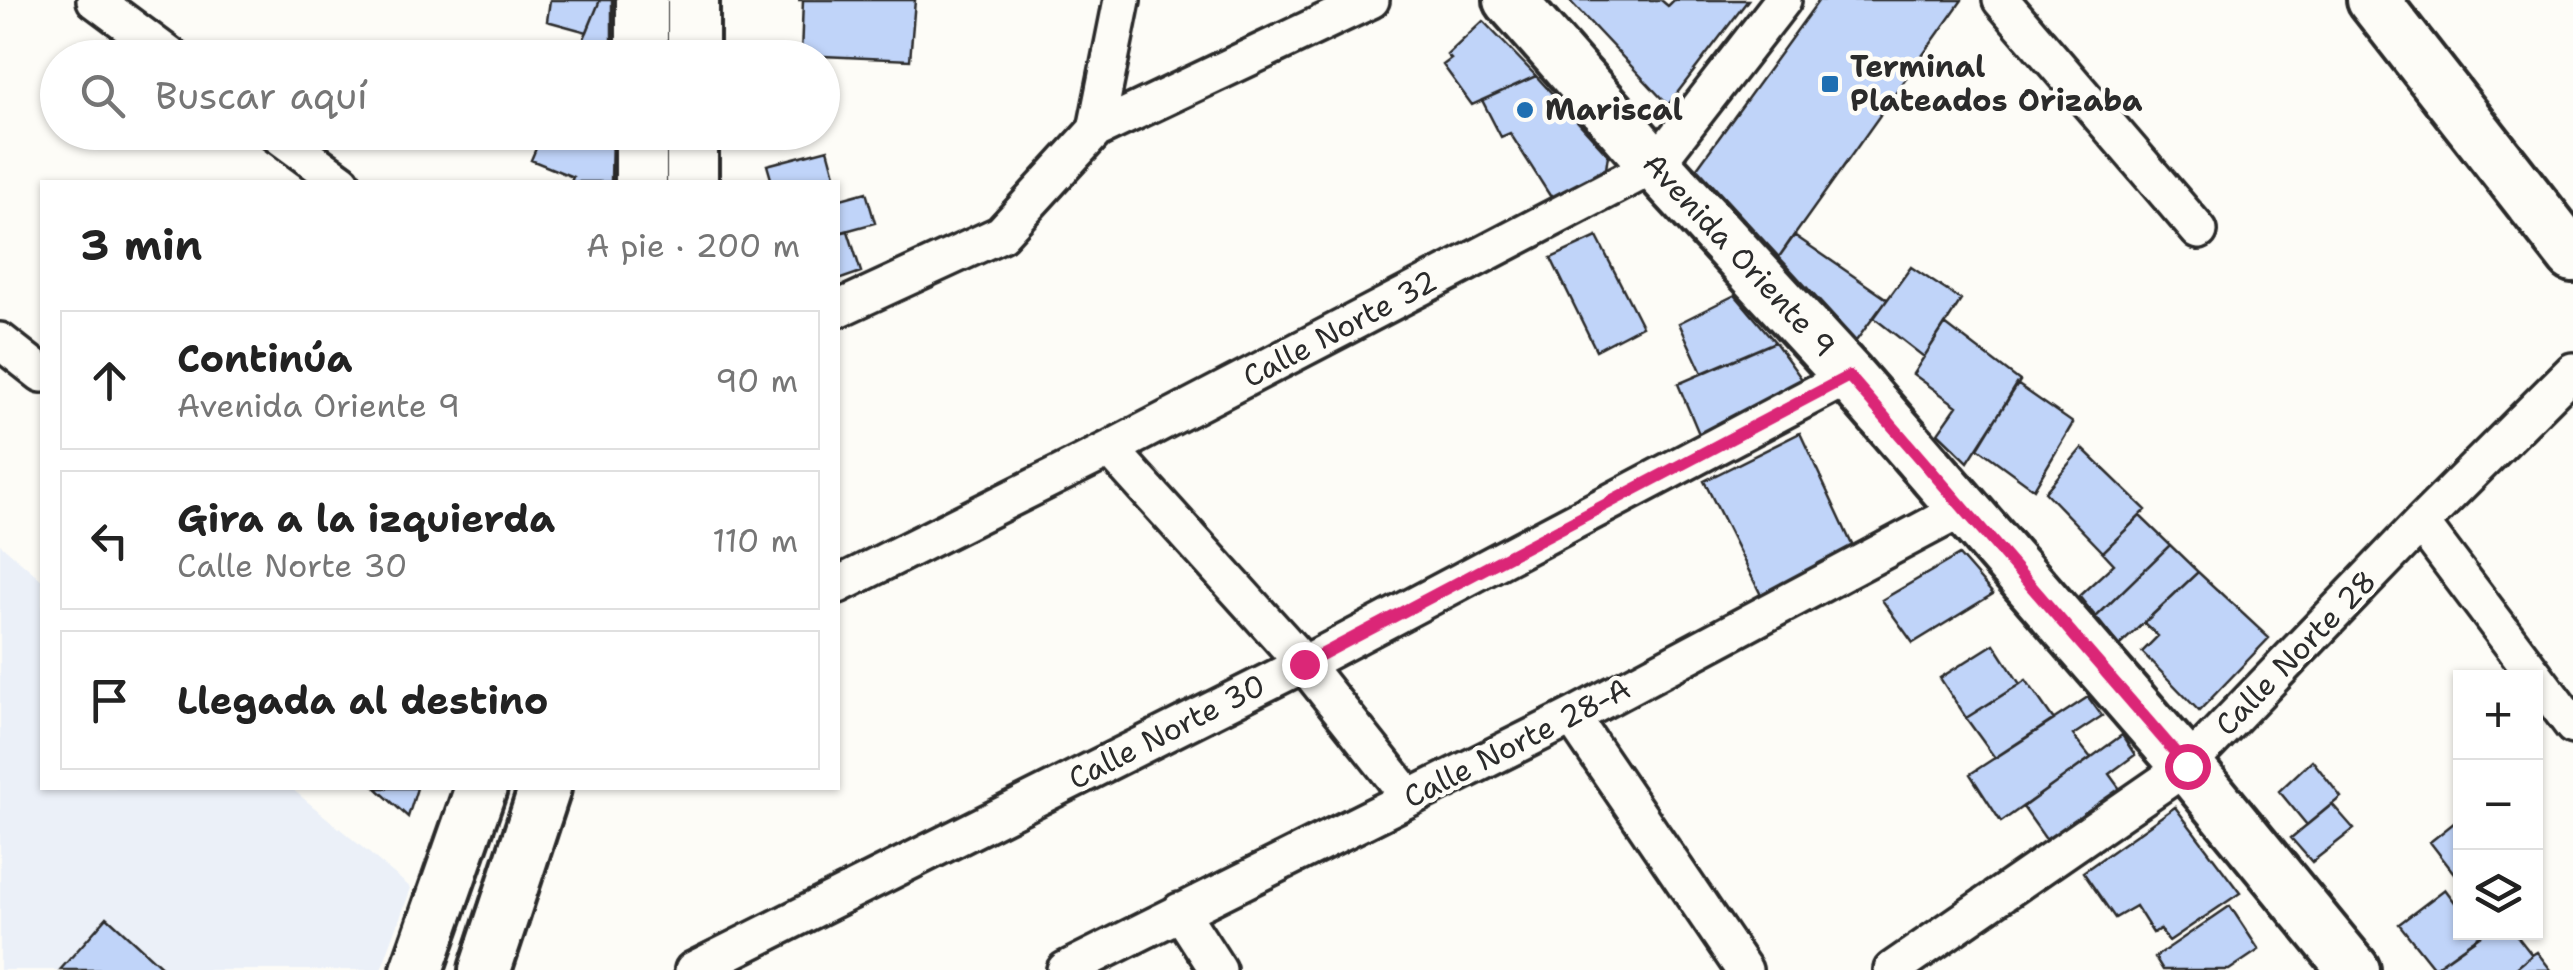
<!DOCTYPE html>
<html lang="es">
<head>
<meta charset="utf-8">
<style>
	body { margin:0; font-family:"Shantell Sans",sans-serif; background:#f6f6f6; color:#222 }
	.controls { position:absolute; right:30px; bottom:30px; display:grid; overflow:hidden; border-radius:0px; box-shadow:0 2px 8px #0004 }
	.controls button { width:90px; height:90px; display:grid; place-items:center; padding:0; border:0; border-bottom:2px solid #e0e0e0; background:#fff; color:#222; font:50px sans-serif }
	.stop { position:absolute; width:30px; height:30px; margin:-22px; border:8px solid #db2777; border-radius:50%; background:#fff }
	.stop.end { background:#db2777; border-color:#fff; box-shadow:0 2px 10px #0008 }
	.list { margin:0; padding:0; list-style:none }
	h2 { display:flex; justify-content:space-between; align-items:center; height:130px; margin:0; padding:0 40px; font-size:42px }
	h2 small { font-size:32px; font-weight:400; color:#767676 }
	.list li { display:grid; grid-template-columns:65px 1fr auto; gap:30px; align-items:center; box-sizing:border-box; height:140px; margin:0 20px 20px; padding:0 20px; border:2px solid #e0e0e0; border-radius:0px }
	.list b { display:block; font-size:38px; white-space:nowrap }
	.list p { margin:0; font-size:32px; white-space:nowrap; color:#767676 }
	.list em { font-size:32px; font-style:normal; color:#767676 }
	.icon { flex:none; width:55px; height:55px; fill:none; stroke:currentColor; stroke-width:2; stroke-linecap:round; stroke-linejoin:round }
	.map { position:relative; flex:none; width:2573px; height:970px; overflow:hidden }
	.search { position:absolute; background:#fff; box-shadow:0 2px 8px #0004; left:40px; top:40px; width:800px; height:110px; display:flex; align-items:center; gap:25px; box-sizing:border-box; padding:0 35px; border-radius:55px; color:#767676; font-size:38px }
	.panel { position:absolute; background:#fff; box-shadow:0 2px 8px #0004; left:40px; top:180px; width:800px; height:610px; border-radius:0px }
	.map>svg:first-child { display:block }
	.built { fill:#ebf0f8 }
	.building { fill:#c0d4f9; stroke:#2b2b2b; stroke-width:2.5 }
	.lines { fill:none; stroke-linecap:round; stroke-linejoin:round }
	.street-casing { stroke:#2b2b2b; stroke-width:42 }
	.secondary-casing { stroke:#2b2b2b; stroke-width:58 }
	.street { stroke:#fdfcf7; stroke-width:35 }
	.secondary { stroke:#fdfcf7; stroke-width:50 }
	.route { stroke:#db2777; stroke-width:12 }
	.poi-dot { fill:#1f6fb2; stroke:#fdfcf7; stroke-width:4 }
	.labels { text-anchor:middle; stroke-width:9; stroke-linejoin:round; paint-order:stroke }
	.poi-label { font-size:30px; font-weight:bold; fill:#2b2b2b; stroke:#fdfcf7; text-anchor:start }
	.street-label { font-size:30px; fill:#2b2b2b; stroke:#fdfcf7 }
</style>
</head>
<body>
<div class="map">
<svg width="2573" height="970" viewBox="0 0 2573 970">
	<rect width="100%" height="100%" fill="#fdfcf7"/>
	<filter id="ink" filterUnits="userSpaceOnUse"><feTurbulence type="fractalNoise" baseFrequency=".01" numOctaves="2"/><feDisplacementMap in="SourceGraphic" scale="20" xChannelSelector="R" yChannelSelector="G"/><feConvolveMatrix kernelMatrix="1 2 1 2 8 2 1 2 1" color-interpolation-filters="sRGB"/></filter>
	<g filter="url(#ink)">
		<path class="built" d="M0,544L42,580V788H291L411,888L381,970H0Z"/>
		<path class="building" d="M550,0H600L587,32L547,21Z
			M600,0H612V58H576Z
			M798,0H915L910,60L801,55L803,0Z
			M1569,0H1661L1668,6L1674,0H1748L1668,105Z
			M1819,0H1962L1779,257L1697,168Z
			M1483,21L1536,76L1472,105L1443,65L1451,59L1447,55Z
			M1536,76L1608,155L1605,176L1554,202L1510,133L1501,137L1482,100Z
			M543,132H612L611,182H571L573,177L531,160Z
			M828,149L837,182H772L767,165Z
			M838,185L841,199L866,192L875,223L838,233Z
			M848,231L861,272L838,280V233Z
			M1794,235L1887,299L1856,341L1779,257Z
			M1597,237L1642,326L1596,350L1551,258Z
			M1911,267L1961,300L1924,357L1874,318Z
			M1735,295L1775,342L1702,373L1679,323Z
			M1945,324L2020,381L1968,462L1938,433L1957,406L1913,374Z
			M1775,342L1804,382L1702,441L1678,384Z
			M2017,384L2073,423L2034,489L1978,448Z
			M1800,433L1854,549L1762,597L1704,481Z
			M2082,448L2146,510L2103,552L2045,492Z
			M2140,516L2170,545L2096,617L2079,596L2114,564L2103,552Z
			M2170,545L2198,572L2119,646L2096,617Z
			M1959,555L1993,594L1913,643L1882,600Z
			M2198,572L2269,638L2199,711L2142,652L2158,636L2144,623Z
			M1994,644L2020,684L1966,718L1940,678Z
			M2026,680L2054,720L1995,758L1966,718Z
			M2088,697L2102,716L2073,735L2091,758L2001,822L1970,774Z
			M2122,735L2135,755L2109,774L2125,796L2052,848L2023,807Z
			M2312,760L2341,797L2307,825L2279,791Z
			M376,788H417L408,817Z
			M2332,804L2354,829L2312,862L2291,838Z
			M2175,807L2240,893L2169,941L2160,929L2153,933L2136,906L2115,918L2083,872Z
			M2460,818V874L2457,877L2430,842Z
			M2445,889L2460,909V932H2479L2481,935L2434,968L2399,924Z
			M2230,906L2259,950L2229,970H2163L2155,957Z
			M107,917L165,970H60Z
			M2484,932H2514L2532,955L2514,970H2431Z
			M2537,952L2551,970H2514L2532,955Z"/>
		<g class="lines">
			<g class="street-casing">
				<path id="street" d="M95,0L173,58
					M2001,0L2199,231
					M1096,130L1371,0
					M274,132L342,182
					M838,309L1001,234L1096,130L1122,0
					M0,341L42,374
					M1110,449L1304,664L1410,798
					M2421,523L2573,726
					M838,585L1110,449L1655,165L1783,0
					M1572,717L1744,970
					M1180,911L1218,970
					M693,970L1304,664L1849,376
					M1065,970L1572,717L1964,508
					M1892,970L2187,766L2421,523L2573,371"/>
			</g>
			<g class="secondary-casing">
				<path id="secondary" d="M1510,0L1655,165L1849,376L2187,766L2354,970
					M2373,0L2573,256
					M642,58V0
					M693,58V0
					M641,182V132
					M692,182V132
					M417,970L481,788
					M485,970L545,788"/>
			</g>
			<use href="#street" class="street"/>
			<use href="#secondary" class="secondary"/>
		</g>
	</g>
	<g class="lines" filter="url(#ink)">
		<path class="route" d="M1304,664L1849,376L2187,766"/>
	</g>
	<g class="poi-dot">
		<rect x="1820" y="74" width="20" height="20" rx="5"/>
		<circle cx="1525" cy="110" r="10"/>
	</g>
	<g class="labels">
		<g class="poi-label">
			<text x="1850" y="77">Terminal<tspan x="1850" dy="34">Plateados Orizaba</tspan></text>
			<text x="1545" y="120">Mariscal</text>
		</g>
		<g class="street-label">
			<text transform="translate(1739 255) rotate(47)" y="10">Avenida Oriente 9</text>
			<text transform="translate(1340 329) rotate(-28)" y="10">Calle Norte 32</text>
			<text transform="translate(2296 653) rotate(-46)" y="10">Calle Norte 28</text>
			<text transform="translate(1167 732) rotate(-27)" y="10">Calle Norte 30</text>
			<text transform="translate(1517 743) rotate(-27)" y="10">Calle Norte 28-A</text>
		</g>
	</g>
</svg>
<div class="controls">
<button>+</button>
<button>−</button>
<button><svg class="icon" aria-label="layers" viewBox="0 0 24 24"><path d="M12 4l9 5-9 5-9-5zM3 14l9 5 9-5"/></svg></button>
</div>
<div class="stop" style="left:2187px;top:766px"></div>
<div class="stop end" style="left:1304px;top:664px"></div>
<div class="search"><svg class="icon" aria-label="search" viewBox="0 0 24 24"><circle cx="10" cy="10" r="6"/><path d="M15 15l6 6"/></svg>Buscar aquí</div>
<section class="panel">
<h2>3 min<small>A pie · 200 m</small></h2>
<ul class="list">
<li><svg class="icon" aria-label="ahead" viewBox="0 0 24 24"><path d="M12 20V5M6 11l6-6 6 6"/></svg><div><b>Continúa</b><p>Avenida Oriente 9</p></div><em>90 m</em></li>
<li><svg class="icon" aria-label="left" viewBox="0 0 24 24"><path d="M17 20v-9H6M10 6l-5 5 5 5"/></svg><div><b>Gira a la izquierda</b><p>Calle Norte 30</p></div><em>110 m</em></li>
<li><svg class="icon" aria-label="arrive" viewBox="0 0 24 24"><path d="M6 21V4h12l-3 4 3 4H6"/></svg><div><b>Llegada al destino</b></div></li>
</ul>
</section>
</div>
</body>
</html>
